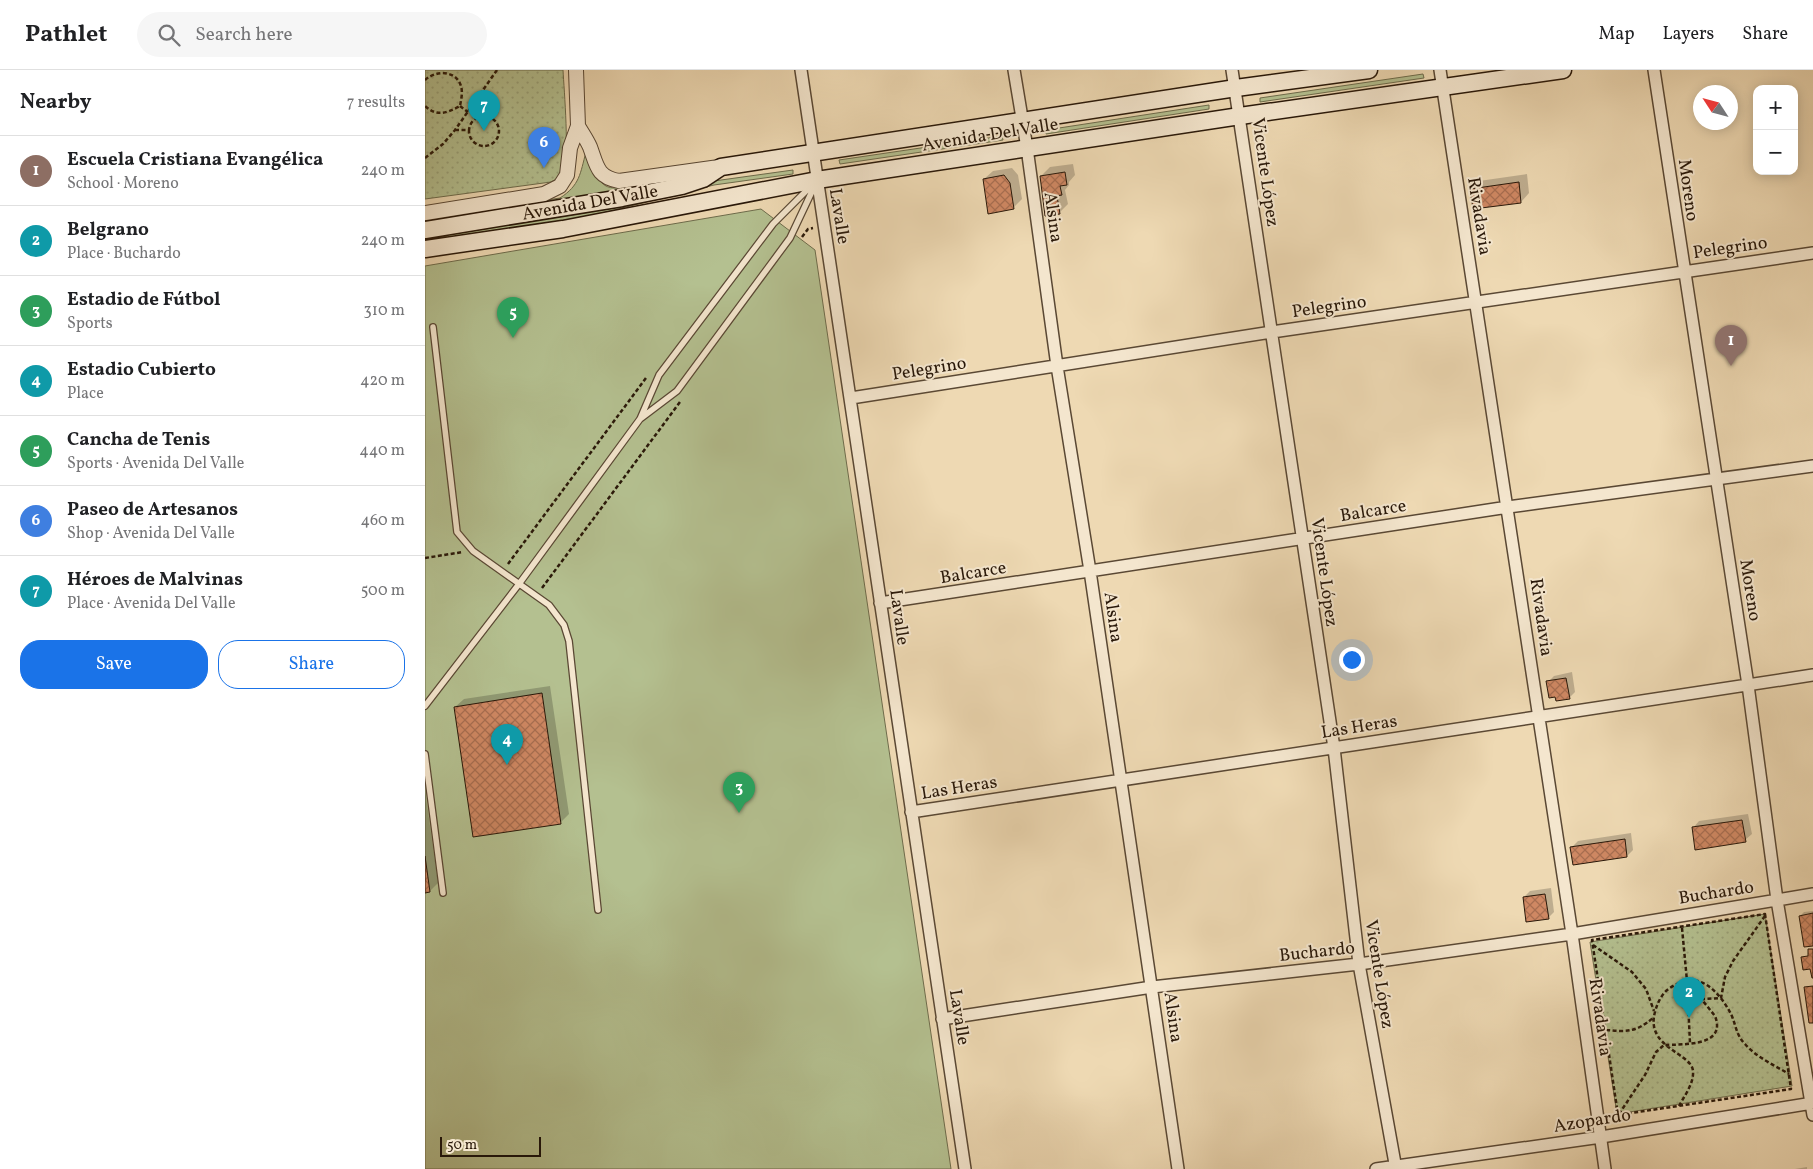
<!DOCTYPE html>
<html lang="en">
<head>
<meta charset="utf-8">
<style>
	body { margin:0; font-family:Vollkorn,serif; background:#f6f6f6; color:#202124 }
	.controls { position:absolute; right:15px; top:15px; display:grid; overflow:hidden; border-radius:10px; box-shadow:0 2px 12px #0003 }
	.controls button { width:45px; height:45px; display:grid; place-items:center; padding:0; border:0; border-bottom:1px solid #e0e0e0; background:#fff; color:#202124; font:25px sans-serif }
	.compass { position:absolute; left:1268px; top:15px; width:45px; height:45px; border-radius:50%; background:#fff; box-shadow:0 2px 12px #0003; rotate:306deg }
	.scale { position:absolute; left:15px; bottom:12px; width:101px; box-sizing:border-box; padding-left:5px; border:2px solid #291809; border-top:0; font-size:14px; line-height:18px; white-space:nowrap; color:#291809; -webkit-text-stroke:4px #f4e6ce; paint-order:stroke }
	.you { position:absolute; left:926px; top:589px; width:18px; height:18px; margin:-12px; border:4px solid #fff; border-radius:50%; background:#1a73e8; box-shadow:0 0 0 8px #1a73e833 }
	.badge { display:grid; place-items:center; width:32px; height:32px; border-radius:50%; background:#1a73e8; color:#fff; font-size:16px; font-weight:700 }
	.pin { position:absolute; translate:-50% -41px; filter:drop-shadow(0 1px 2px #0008) }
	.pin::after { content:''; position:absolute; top:26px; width:18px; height:15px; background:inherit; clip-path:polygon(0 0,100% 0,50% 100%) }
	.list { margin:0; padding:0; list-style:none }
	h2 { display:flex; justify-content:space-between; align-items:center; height:65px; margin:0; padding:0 20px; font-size:21px }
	h2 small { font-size:16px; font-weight:400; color:#757577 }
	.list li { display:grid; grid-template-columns:32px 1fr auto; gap:15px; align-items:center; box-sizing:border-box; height:70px; padding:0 20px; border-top:1px solid #e0e0e0 }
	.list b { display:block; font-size:19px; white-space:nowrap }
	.list p { margin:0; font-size:16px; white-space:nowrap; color:#757577 }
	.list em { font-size:16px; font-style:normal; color:#757577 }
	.actions { display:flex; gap:10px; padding:15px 20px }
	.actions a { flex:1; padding:11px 0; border:1px solid #1a73e8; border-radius:20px; text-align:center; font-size:18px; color:#1a73e8 }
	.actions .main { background:#1a73e8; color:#fff }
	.icon { flex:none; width:28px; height:28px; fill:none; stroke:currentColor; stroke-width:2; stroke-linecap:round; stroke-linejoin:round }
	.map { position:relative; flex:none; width:1388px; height:1099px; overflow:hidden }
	header { display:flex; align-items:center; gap:30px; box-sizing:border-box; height:70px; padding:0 25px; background:#fff; border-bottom:1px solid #e0e0e0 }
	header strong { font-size:24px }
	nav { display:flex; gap:28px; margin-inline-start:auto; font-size:18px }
	.search { width:350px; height:45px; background:#f6f6f6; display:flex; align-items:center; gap:12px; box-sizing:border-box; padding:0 18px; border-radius:28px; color:#757577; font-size:19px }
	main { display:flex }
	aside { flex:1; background:#fff }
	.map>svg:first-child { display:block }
	.grass { fill:#b4c090; stroke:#6e6c4c }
	.park { fill:url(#park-dots); stroke:#6e6c4c }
	.shadow { fill:#0003 }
	.building { fill:url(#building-cross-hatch); stroke:#291809 }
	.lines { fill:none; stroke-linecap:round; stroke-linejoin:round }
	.service-casing { stroke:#5a4834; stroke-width:8 }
	.minor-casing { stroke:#5a4834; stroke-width:14 }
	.tertiary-casing { stroke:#5a4834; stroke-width:16 }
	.secondary-casing { stroke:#291809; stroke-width:19 }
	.path { stroke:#291809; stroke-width:2.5; stroke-dasharray:4 2.5; stroke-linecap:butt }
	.service { stroke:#f4e6ce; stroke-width:5.5 }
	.minor { stroke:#f4e6ce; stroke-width:11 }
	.tertiary { stroke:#f4e6ce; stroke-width:14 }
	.secondary { stroke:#f4e6ce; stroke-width:16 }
	.labels { text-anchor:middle; stroke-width:4; stroke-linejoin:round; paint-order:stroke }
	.street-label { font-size:18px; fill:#291809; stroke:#f4e6ce }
</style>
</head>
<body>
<header>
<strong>Pathlet</strong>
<div class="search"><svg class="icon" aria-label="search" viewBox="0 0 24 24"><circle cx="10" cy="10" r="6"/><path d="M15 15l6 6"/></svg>Search here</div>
<nav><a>Map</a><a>Layers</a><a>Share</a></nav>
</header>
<main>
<aside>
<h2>Nearby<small>7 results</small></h2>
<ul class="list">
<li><span class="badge" style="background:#8d6e63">1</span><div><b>Escuela Cristiana Evangélica</b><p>School · Moreno</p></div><em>240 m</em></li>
<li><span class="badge" style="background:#0f9aa8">2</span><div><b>Belgrano</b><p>Place · Buchardo</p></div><em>240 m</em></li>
<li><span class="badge" style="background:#2e9e5b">3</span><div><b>Estadio de Fútbol</b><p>Sports</p></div><em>310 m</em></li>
<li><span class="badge" style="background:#0f9aa8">4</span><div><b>Estadio Cubierto</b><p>Place</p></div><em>420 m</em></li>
<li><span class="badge" style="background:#2e9e5b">5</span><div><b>Cancha de Tenis</b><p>Sports · Avenida Del Valle</p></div><em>440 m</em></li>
<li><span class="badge" style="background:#3f7fe0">6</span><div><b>Paseo de Artesanos</b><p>Shop · Avenida Del Valle</p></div><em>460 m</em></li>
<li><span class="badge" style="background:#0f9aa8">7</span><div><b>Héroes de Malvinas</b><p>Place · Avenida Del Valle</p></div><em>500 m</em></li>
</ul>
<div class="actions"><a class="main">Save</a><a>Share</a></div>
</aside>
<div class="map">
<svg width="1388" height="1099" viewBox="0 0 1388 1099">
	<defs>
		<pattern id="park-dots" width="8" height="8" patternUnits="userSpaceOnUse" patternTransform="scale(1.25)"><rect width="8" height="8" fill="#b4c090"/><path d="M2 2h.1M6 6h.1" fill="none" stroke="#9ba47b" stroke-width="1.8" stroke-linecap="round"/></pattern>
		<pattern id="building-cross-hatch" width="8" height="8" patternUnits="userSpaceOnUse" patternTransform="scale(1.25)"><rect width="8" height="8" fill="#cf8863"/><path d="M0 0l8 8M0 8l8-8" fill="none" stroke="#a86e50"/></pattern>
	</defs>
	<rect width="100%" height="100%" fill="#eed9b3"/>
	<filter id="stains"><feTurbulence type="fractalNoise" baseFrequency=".004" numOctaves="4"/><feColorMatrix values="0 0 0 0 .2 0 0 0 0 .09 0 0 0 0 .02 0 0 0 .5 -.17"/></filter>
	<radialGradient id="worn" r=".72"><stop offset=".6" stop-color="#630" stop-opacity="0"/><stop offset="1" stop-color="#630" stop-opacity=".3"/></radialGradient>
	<path class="grass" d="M998,4L999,8L835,32V28Z
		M784,35V39L621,64V60Z
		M577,66L578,70L415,94L414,90Z
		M161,82C179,126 179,120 224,113V117L0,153V149L135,128C155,115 155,104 161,82Z
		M368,100V104L289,115L161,147L0,171V167L160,143L289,111Z
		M336,139L390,180L526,1099H0V196Z"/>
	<path class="park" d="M0,0H138C139,19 145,89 138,102C136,107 131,109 126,112L0,129Z
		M1340,844L1367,1016L1192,1044L1165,872Z"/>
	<path class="shadow" d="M648,94L650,105L644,112V115L640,120L643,134L634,143L616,106L625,97Z
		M587,98L593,105L597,129L588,138L559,109L568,101Z
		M1102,104L1104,123L1096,132L1049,138L1046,119L1054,111Z
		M1147,602L1150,622L1144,628L1131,626L1123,612L1129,606Z
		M125,616L144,744L135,753L30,637L39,629Z
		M0,720L13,813L5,821L0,822Z
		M1323,744L1327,764L1320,770L1268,758L1274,751Z
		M1206,763L1208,780L1202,786L1147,777L1153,771Z
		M1126,818L1129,842L1123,848L1099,827L1105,821Z
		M1388,841V875L1375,846L1379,842Z
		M1382,1097V1099H1370Z"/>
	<path class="building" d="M640,102L642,115L635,116L637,125L632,126L635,144L620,146L615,106Z
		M579,105L585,113L589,139L563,144L558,109Z
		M1094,112L1096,133L1048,139L1045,119Z
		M1141,608L1145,629L1131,631L1130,627L1124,628L1121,611Z
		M117,623L136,754L48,767L29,637Z
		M1317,750L1321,772L1270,780L1267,757Z
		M1200,769L1202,787L1148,795L1145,777Z
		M0,786L5,822L0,823Z
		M1120,824L1124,849L1101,852L1098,827Z
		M1388,843V876L1379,877L1374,846Z
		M1383,879H1388V908H1387L1385,899L1378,900L1376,887L1383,886Z
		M1388,916V953H1384L1379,917Z"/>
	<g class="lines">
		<g class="service-casing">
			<path id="service" d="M8,257L32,462L48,481L124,535L139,555L144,571L173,840
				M215,349L252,321L365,168L391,113
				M0,636L94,514L215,349L234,305L348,154L387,115
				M0,684L18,823"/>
		</g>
		<g class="minor-casing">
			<path id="minor" d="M376,0L540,1099
				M589,0L602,78L632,296L665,501L753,1099
				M807,0L909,678L934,894L971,1099
				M1015,0L1147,864L1180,1099
				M1229,0L1323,615L1352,830L1388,1045
				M426,328L847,262L1388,183
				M455,533L1083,437L1388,396
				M486,742L1388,605
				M517,949L727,917L934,894L1147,864L1388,824
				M951,1099L1176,1067L1388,1033"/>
		</g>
		<g class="tertiary-casing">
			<path id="tertiary" d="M153,56C157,63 162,70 165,77C172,96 172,107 194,111L294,97
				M0,143L119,124L135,116L142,105L145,78L153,56L151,0"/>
		</g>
		<g class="secondary-casing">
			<path id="secondary" d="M0,160L197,128L257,116L278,109L296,97L811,18L944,0
				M0,179L138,159L392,110L815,46L1138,0"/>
		</g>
		<path class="path" d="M0,10C11,0 31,0 36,16C38,23 36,30 35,36C22,43 12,47 0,36
			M35,36L43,42
			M44 61a15 15 0 1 1 30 0a15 15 0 1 1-30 0Z
			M30,60H44
			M0,88L18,74L30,60L72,0
			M377,167L383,159L388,158
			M0,488L38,482
			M83,494L221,308
			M117,518L255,332
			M1340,844L1366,1019L1193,1045L1167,870Z
			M1257,858L1262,911L1265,973
			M1168,875L1207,902L1221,919L1229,941
			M1263,930L1296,928L1300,907L1308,891L1340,846
			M1181,960C1203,962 1211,962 1228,948
			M1254,1036C1260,1025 1269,1013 1268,1001C1267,983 1220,978 1230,942C1232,934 1235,928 1240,922C1245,917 1253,913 1260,911C1281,906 1297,927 1306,944C1311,955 1311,965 1320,974C1331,987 1349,995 1364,1004
			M1194,1044L1220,1005L1231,982L1239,975C1258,974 1302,977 1290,946L1262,911"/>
		<use href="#service" class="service"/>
		<use href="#minor" class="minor"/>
		<use href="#tertiary" class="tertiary"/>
		<use href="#secondary" class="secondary"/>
	</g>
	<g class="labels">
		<g class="street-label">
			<text transform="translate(565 64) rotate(-9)" y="6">Avenida Del Valle</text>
			<text transform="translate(841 102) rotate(82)" y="6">Vicente López</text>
			<text transform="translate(1264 120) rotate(82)" y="6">Moreno</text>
			<text transform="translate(165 132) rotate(-10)" y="6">Avenida Del Valle</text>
			<text transform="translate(415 146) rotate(81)" y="6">Lavalle</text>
			<text transform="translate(1055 146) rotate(81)" y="6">Rivadavia</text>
			<text transform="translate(629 147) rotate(82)" y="6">Alsina</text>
			<text transform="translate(1305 177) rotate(-8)" y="6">Pelegrino</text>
			<text transform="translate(904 236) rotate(-8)" y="6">Pelegrino</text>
			<text transform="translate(504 298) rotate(-9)" y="6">Pelegrino</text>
			<text transform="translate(948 440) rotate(-9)" y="6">Balcarce</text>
			<text transform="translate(548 502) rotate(-9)" y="6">Balcarce</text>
			<text transform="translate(900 502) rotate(82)" y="6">Vicente López</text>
			<text transform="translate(1326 520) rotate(81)" y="6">Moreno</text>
			<text transform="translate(475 547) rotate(82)" y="6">Lavalle</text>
			<text transform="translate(689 547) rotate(82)" y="6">Alsina</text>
			<text transform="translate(1117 547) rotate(82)" y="6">Rivadavia</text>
			<text transform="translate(934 656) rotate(-9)" y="6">Las Heras</text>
			<text transform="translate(534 717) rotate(-9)" y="6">Las Heras</text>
			<text transform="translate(1291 822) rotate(-9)" y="6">Buchardo</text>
			<text transform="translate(892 881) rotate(-6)" y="6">Buchardo</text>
			<text transform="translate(955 904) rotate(81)" y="6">Vicente López</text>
			<text transform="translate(535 947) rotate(81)" y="6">Lavalle</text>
			<text transform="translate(749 947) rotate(82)" y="6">Alsina</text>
			<text transform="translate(1176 947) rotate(82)" y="6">Rivadavia</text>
			<text transform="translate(1167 1050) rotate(-9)" y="6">Azopardo</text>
		</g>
	</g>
	<rect width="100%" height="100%" filter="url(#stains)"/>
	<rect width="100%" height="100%" fill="url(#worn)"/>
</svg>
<div class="controls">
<button>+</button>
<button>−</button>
</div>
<svg class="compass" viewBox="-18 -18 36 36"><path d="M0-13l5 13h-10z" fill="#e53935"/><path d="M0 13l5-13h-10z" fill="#757577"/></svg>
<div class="scale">50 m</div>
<div class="you"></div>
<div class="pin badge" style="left:1306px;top:296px;background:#8d6e63">1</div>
<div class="pin badge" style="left:1264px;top:948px;background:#0f9aa8">2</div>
<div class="pin badge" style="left:314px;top:743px;background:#2e9e5b">3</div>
<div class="pin badge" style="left:82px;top:695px;background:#0f9aa8">4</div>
<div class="pin badge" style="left:88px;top:268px;background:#2e9e5b">5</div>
<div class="pin badge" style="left:119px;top:98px;background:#3f7fe0">6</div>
<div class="pin badge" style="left:59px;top:61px;background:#0f9aa8">7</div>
</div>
</main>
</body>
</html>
